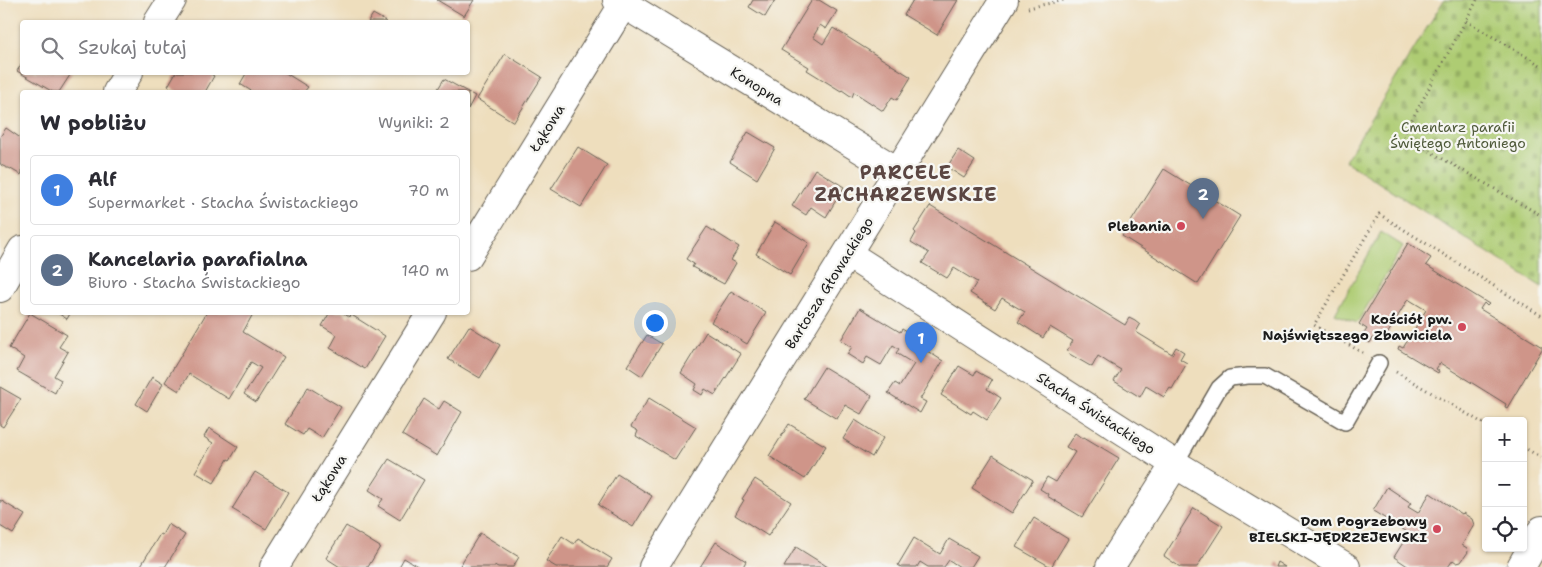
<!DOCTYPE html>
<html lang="pl">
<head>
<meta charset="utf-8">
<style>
	body { margin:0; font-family:"Shantell Sans",sans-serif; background:#f2f2f3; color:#2b2b33 }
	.controls { position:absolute; right:15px; bottom:15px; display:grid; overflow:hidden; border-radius:5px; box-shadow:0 1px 4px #0004 }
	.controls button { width:45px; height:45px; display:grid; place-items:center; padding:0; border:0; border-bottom:1px solid #e1e1e2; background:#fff; color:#2b2b33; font:25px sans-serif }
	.you { position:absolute; left:654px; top:322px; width:18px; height:18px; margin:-12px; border:4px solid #fff; border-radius:50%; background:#1a73e8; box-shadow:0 0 0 8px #1a73e833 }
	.badge { display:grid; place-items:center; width:32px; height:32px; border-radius:50%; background:#d1495b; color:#fff; font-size:16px; font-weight:700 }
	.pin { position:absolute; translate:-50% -41px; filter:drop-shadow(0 1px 2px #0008) }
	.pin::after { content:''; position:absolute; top:26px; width:18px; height:15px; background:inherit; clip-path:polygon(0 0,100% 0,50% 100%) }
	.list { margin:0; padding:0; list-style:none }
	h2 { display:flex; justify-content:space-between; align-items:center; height:65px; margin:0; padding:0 20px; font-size:21px }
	h2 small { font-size:16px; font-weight:400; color:#7c7c81 }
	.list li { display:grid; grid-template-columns:32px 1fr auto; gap:15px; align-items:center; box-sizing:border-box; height:70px; margin:0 10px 10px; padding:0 10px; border:1px solid #e1e1e2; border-radius:5px }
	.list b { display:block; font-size:19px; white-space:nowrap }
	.list p { margin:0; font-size:16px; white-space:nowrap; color:#7c7c81 }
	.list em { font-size:16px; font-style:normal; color:#7c7c81 }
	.icon { flex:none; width:28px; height:28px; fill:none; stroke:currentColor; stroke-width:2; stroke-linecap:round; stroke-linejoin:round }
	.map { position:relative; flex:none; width:1542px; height:567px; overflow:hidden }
	.search { position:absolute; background:#fff; box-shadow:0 1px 4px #0004; left:20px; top:20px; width:450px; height:55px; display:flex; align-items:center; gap:12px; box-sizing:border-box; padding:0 18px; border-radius:5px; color:#7c7c81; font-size:19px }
	.panel { position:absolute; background:#fff; box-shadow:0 1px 4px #0004; left:20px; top:90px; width:450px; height:225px; border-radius:5px }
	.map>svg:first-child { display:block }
	.green { fill:#aecc73; stroke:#657448 }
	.cemetery { fill:url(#cemetery-stones); stroke:#657448 }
	.building { fill:#cf9589 }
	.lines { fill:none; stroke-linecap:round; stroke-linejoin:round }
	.service-casing { stroke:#666054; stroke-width:18 }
	.minor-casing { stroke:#666054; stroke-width:30 }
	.path { stroke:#666054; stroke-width:3; stroke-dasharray:1 4; stroke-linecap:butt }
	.service { stroke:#fff; stroke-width:15 }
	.minor { stroke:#fff; stroke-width:28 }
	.poi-dot { fill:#d1495b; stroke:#f6f6f2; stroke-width:2 }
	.labels { text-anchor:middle; stroke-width:4.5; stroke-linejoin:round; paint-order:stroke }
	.street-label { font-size:14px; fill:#1c1c1c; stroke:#f6f6f2 }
	.park-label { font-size:14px; fill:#4f5a3a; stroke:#f6f6f2 }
	.poi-label { font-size:14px; font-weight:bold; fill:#1c1c1c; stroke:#f6f6f2; text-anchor:end }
	.district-label { font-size:19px; font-weight:bold; letter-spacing:1px; fill:#5b4642; stroke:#f6f6f2 }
</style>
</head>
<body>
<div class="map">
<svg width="1542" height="567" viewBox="0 0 1542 567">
	<defs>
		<pattern id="cemetery-stones" width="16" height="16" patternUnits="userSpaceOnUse" patternTransform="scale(1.25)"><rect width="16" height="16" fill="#aecc73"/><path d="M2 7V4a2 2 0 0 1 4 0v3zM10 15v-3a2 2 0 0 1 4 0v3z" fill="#95af63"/></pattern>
	</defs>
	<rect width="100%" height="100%" fill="#f6f6f2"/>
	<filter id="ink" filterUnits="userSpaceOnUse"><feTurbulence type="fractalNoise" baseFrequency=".02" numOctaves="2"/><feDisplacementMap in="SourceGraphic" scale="10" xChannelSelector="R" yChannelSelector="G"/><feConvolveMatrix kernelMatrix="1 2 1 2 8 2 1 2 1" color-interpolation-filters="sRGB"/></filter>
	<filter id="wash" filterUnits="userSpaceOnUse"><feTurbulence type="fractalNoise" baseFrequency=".0096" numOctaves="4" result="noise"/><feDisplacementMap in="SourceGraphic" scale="20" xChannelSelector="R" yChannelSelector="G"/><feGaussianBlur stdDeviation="1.12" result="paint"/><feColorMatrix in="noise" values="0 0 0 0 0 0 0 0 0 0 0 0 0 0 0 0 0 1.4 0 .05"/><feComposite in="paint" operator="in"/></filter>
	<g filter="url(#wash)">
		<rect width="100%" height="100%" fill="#eedebd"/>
		<path class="green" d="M1381,232L1403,246L1357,323L1335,314Z"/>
		<path class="cemetery" d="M1444,0H1542V287L1345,161Z"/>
		<g id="blocks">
			<path class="building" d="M437,0H474L464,16Z
				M753,0H775L765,17L749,7Z
				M812,0H819L837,11L826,29L820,25L813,37L823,44L833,28L911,77L897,100L892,97L883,111L854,92L852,97L842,90L841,91L807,70L809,67L781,50Z
				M913,0H958L937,35L904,15Z
				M373,14L387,22H368Z
				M505,54L542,77L514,122L477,99Z
				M22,63V72H72L59,92H53L17,71Z
				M176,72H208L214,76L205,92H178L168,86Z
				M247,72H284L308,87L304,92H253L240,84Z
				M444,79L475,96L468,109V92H436Z
				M6,128L22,139V172L21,175L9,168H7L1,165L0,162V137Z
				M748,132L775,148L757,179L730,162Z
				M578,147L607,165L581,207L551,189Z
				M958,150L975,161L964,178L947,167Z
				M815,169L844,187L826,217L811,207L806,215L792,206Z
				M1164,169L1240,216L1198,284L1122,236Z
				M930,206L1125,325L1129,318L1135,321L1140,325L1136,332L1172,354L1176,347L1184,352L1180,359L1187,363L1172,389L1170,388L1164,397L1146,386L1140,397L1114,381L1121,370L1109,363L1098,356L1092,367L1066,352L1073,341L1050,327L1043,338L1018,322L1025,312L1013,305L1002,298L995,309L970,293L977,282L954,268L947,278L922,263L929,253L911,242L916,233L914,231Z
				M775,222L809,243L790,275L756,254Z
				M707,227L739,247L731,260L736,263L724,284L692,267L694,264L686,259Z
				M1408,243L1431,258L1426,265L1489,304L1487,306L1484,303L1480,309L1542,347V349L1507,408L1505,407L1506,404L1440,363L1436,369L1439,371L1438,373L1398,349L1399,346L1403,348L1426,310L1408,299L1385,338L1388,340L1387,342L1375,335L1370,343L1361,338L1367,329L1359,324Z
				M731,291L766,313L747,344L711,322Z
				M860,308L900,332L902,329L927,344L924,349L943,361L920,399L926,402L920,413L888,393L895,383L900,386L914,364L896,353L899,349L893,345L881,365L867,357L863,364L847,354L852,347L841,340Z
				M56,312H71L67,319Z
				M207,312H254L243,332L284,357L256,402L244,394L261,368L251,362L229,399L189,374L179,391L165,382Z
				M330,312H342L349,317L350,314L385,336L365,369L330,348L337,335L322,326Z
				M30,313L67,335L59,347L68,352L54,376L61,380L55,393L17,371L24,358L9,348Z
				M469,326L500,345L480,378L448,359Z
				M706,332L741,354L715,395L705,389L702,395L694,390L697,384L681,373Z
				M647,335L662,344L642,376L627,366Z
				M959,366L974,375L976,371L992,380L987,389L1001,398L987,420L973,411L971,414L941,395Z
				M824,367L872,396L861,414L845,405L837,419L804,399Z
				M152,377L163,384L147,411L136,404Z
				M0,387L21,399L3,427L0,425Z
				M308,387L341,407L322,438L307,429L303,435L285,424Z
				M649,398L696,427L675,460L636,436L638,431L631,427Z
				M424,399L439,409L444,401L462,412L437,456L402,435Z
				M855,420L883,438L872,457L843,439Z
				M789,424L826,446L805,479L769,456Z
				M209,428L238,447L230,460L228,459L214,483L195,472L213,443L204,437Z
				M1075,433L1083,439L1084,437L1119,458L1082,517L1047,496L1048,494L1040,489L1047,477L1056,482L1075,452L1066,447Z
				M993,455L1033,480L1012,513L972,488Z
				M389,459L424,480L400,520L378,506L383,499L369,490Z
				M255,472L288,492L266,529L232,509Z
				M617,474L652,496L633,527L598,505Z
				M755,479L791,502L768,536L735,515L744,500L742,499Z
				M1387,487L1411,503L1408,507L1418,513L1430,493L1462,514L1463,513L1472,519L1474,525L1462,545L1467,548L1468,552L1461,562L1457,563L1453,560L1448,567H1409L1394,557L1409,533L1373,511Z
				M0,500L25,515L13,534L0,526Z
				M1194,508L1223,526L1197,567H1180L1164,556Z
				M1034,518L1068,539L1051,567L1016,547Z
				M168,524L185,535L165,567H140L160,534L162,535Z
				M346,526L380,547L368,567H340L326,558Z
				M480,533L519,557L513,567H498L496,566L495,567H459Z
				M562,536L574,544L578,538L612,559L607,567H556L546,561Z
				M914,538L940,554L949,539L978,556L971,567H960L949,560L944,567H928L920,562L917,567H901L898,565Z
				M716,542L746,561L743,567H700Z
				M796,547L828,567H784Z
				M404,558L419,567H399Z
				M1277,562L1285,567H1275Z"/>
		</g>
	</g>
	<g filter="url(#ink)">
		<use href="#blocks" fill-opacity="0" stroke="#666054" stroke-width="1"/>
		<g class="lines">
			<g class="service-casing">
				<path id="service" d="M1175,464L1219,388L1230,378L1248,376H1265L1345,422L1379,363"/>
			</g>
			<g class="minor-casing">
				<path id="minor" d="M617,0L897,171
					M158,22L172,0
					M117,92L129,72
					M848,254L1175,464L1346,567
					M468,256L626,0
					M0,288L22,250
					M274,567L432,312
					M653,567L1004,0
					M1110,567L1175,464
					M1521,567L1542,530"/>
			</g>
			<path class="path" d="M1477,0L1403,136L1542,216
				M1028,8L1064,0
				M1466,21L1542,66
				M1363,353L1314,325L1379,214L1542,316
				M1396,372L1486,425
				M1523,447L1542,458"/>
			<use href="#service" class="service"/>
			<use href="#minor" class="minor"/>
		</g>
	</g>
	<g class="poi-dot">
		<circle cx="1181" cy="226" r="5"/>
		<circle cx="1462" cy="327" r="5"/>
		<circle cx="1437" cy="529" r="5"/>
	</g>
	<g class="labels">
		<g class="street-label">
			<text transform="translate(757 86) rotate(32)" y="5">Konopna</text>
			<text transform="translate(547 128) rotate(-58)" y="5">Łąkowa</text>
			<text transform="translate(829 283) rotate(-58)" y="5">Bartosza Głowackiego</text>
			<text transform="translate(1096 413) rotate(33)" y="5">Stacha Świstackiego</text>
			<text transform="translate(329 478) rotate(-58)" y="5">Łąkowa</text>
		</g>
		<g class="park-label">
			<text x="1458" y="132">Cmentarz parafii<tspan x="1458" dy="16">Świętego Antoniego</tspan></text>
		</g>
		<g class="poi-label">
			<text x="1171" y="231">Plebania</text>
			<text x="1452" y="324">Kościół pw.<tspan x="1452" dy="16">Najświętszego Zbawiciela</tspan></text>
			<text x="1427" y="526">Dom Pogrzebowy<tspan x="1427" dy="16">BIELSKI-JĘDRZEJEWSKI</tspan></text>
		</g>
		<g class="district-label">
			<text x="906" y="179">PARCELE<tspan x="906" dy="22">ZACHARZEWSKIE</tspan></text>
		</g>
	</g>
</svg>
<div class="controls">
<button>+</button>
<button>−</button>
<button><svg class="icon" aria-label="locate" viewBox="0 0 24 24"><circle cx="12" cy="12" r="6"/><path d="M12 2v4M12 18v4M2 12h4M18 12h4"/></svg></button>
</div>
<div class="you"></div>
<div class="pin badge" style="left:921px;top:363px;background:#3f7fe0">1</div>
<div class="pin badge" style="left:1203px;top:219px;background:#5c6f8a">2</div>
<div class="search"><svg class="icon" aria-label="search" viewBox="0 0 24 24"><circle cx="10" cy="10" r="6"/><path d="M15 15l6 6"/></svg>Szukaj tutaj</div>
<section class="panel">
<h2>W pobliżu<small>Wyniki: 2</small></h2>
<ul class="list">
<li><span class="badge" style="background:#3f7fe0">1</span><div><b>Alf</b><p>Supermarket · Stacha Świstackiego</p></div><em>70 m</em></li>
<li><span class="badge" style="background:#5c6f8a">2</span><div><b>Kancelaria parafialna</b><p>Biuro · Stacha Świstackiego</p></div><em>140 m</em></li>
</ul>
</section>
</div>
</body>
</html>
